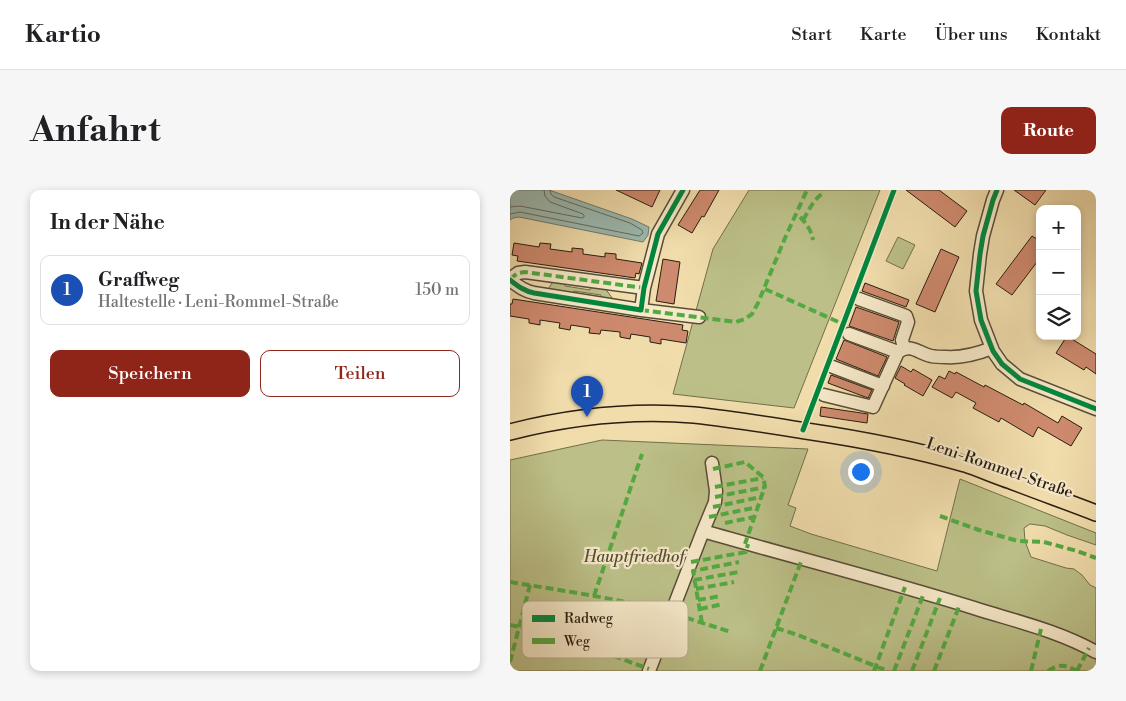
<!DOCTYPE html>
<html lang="de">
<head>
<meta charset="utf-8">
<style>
	body { margin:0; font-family:"Libre Bodoni",serif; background:#f6f6f6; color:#202124 }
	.controls { position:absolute; right:15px; top:15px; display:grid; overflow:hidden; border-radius:10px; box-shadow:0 2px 8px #0003 }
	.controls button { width:45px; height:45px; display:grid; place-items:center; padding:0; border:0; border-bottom:1px solid #e0e0e0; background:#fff; color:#202124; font:25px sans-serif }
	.you { position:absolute; left:350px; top:281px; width:18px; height:18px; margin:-12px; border:4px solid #fff; border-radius:50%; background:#1a73e8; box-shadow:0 0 0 8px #1a73e833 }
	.badge { display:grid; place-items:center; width:32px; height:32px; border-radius:50%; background:#8f2418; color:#fff; font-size:16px; font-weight:700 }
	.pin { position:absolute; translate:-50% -41px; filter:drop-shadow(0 1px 2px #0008) }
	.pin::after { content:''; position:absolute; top:26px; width:18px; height:15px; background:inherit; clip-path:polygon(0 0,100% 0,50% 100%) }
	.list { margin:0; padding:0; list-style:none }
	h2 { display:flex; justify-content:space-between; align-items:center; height:65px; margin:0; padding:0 20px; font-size:21px }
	h2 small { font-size:16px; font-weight:400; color:#757577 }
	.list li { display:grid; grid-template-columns:32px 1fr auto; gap:15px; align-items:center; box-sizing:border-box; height:70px; margin:0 10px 10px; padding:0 10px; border:1px solid #e0e0e0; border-radius:10px }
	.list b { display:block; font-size:19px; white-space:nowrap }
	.list p { margin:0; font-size:16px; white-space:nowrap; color:#757577 }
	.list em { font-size:16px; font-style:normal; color:#757577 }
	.actions { display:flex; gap:10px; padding:15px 20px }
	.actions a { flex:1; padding:11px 0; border:1px solid #8f2418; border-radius:10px; text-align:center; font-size:18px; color:#8f2418 }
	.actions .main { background:#8f2418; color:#fff }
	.icon { flex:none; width:28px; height:28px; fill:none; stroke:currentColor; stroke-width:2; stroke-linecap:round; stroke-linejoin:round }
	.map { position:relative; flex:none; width:586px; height:481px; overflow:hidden; border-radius:10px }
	header { display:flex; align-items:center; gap:30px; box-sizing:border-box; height:70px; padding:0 25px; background:#fff; border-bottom:1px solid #e0e0e0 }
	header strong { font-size:24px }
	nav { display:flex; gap:28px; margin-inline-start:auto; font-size:18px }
	.intro { display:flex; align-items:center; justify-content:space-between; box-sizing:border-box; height:120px; padding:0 30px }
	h1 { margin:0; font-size:35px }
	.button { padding:12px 22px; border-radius:10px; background:#8f2418; color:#fff; font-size:18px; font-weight:700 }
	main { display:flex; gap:30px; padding:0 30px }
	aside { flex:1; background:#fff; border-radius:10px; box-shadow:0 2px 8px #0003 }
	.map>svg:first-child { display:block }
	.green { fill:#bcc088; stroke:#726e4c }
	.water { fill:#9cbab1; stroke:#6e7b71 }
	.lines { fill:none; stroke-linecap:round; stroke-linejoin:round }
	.shore { stroke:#626c61; stroke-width:1 }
	.building { fill:#ce8a6e; stroke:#281d11 }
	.minor-casing { stroke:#5a4d38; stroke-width:15 }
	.major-casing { stroke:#281d11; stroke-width:18 }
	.minor { stroke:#f6e9c9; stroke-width:12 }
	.major { stroke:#f1ddac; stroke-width:15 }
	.quiet { stroke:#53a942; stroke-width:4; stroke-dasharray:8 4; stroke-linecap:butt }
	.cycleway-casing { stroke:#f6e9c9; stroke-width:8 }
	.cycleway { stroke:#00873e; stroke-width:5 }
	.labels { text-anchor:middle; stroke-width:4.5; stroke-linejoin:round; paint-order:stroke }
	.street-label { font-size:16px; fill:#281d11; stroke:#f6e9c9 }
	.park-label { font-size:16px; font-style:italic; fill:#544e35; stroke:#f6e9c9 }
	.key { fill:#f6e9c9; stroke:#b8ac92; stroke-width:1 }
	.key-label { font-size:14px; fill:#281d11 }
</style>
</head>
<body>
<header>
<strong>Kartio</strong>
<nav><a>Start</a><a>Karte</a><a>Über uns</a><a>Kontakt</a></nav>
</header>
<div class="intro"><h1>Anfahrt</h1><a class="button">Route</a></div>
<main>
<aside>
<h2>In der Nähe<small></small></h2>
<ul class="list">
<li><span class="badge" style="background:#1a4fb4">1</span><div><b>Graffweg</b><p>Haltestelle · Leni-Rommel-Straße</p></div><em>150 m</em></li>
</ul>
<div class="actions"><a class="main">Speichern</a><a>Teilen</a></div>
</aside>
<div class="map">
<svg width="586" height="481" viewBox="0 0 586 481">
	<rect width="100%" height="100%" fill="#f1ddac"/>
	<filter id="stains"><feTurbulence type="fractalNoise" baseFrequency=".004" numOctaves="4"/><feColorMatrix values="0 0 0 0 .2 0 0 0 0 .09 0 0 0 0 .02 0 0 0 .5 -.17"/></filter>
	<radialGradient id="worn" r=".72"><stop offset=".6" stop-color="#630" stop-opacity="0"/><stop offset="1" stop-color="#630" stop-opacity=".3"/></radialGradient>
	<path class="green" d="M239,0H370L284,218L163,204L203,59Z
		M388,47L405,55L393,79L376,71Z
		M40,89L55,91V96L80,100L81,95L95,98L105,112L91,110V105L64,101L63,105L37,101L42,93L38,92Z
		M92,250L298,259L278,315L286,318L280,336L301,344L427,381L450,289L586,343V355L557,345L535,336L520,334L514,338L515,351L521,367L556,378L564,379L572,385L580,395L586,398V481H0V270Z"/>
	<path class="water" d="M0,0H39L122,29L139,37L138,45L133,52L9,27L3,28L0,30Z"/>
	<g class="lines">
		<path class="shore" d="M0,17L10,16L72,28L74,27V25L73,24L40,12L35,6L34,0
			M0,24L10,22L129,46L133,43L132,40L120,33L44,7L41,4L40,0"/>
	</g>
	<path class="building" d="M106,0H150L142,17Z
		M190,0H209L194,27L192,26L182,43L168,35Z
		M396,0H429L457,21L445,37Z
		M504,0H536L525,15Z
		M522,46L530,51V68L502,105L486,94Z
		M4,53L29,57L30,53L41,54L40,59L62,62V58L73,59V64L95,67V63L106,64V69L132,73L129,84L126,83L125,88L7,71L8,66L2,65Z
		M431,59L449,67L425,122L406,114Z
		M153,69L170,72L164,114L146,111Z
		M355,93L399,110L396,117L352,101Z
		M3,109L173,135L172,140L178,141L176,153L151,149V154L140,152V147L121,144L120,149L110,147V142L91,140L90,144L79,143L80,138L61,135L60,140L49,138L50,133L30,130V135L19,133V129L0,126V114H2Z
		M346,117L389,132L383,151L339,136Z
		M557,146L586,164V184L576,177L574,180L546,163Z
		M334,150L377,167L368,186L326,169Z
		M391,176L401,182L403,179L422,190L413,206L394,195L395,194L385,188Z
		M439,181L445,184L446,182L474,197L475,195L513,215L514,213L548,233L552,226L572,238L561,256L528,237L523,247L491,228L489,232L463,218L466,213L446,202L442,208L422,197L429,186L435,189Z
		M321,185L362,200L358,208L318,193Z
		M311,217L358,224L357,233L310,226Z"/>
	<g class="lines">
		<g class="minor-casing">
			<path id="minor" d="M487,0L483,10L473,46L470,64L466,101L471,130L483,161L492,174L510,189L586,219
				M0,89L8,83L15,82L134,98
				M0,90C8,96 14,101 24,103L131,120L134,98L148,44L173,0
				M349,109L396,126L398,132L392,150L394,158
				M131,120L189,127
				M339,144L388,162
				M323,177L373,196
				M314,205L363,217L388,162C401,153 408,163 421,166C426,167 431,167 436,167C453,168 467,164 482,158
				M193,341L205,312L206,301L202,273
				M139,481L193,341C283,367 374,390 464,418C505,431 549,441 586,462"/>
		</g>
		<g class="major-casing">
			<path id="major" d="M0,242C59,227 123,220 184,225C221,229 259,235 296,241C350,249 403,259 455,274C470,279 486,286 501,291C529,302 558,312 586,323"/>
		</g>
		<use href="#minor" class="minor"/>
		<use href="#major" class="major"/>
		<path class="quiet" d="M290,27C297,34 301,40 303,50
			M293,30C300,19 302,11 313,3
			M0,89L8,83L15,82L134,98
			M255,99L333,134
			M131,120L226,132L235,129L242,124L248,113L275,48L297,0
			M203,279L235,272L253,287L255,296L235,354
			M205,297L253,288
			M205,307L255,297
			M203,317L251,307
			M430,326L469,340L508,351L534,352L567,361L586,368
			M199,327L248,317
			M215,333L244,327
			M181,372L236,362L238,354
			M184,390L229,382
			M0,392C42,399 84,405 125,414C158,421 189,432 221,442
			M186,399L224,392
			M84,406L132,264
			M188,410L211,406
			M190,419L213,414
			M192,433L183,381L229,372
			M0,435L10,437L77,456L139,479
			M266,438L288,445L378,481
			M0,472L20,395
			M250,481L292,369
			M364,481L395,397
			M384,481L414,403
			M402,481L430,408
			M424,481L450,414
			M521,481L531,439
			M538,481C550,473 555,475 567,481
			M567,481L579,458"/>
		<g class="cycleway-casing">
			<path id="cycleway" d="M487,0L483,10L473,46L470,64L466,101L471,130L483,161L492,174L510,189L586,219
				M0,90C8,96 14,101 24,103L131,120L134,98L148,44L173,0
				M293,240L384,0"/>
		</g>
		<use href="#cycleway" class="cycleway"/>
	</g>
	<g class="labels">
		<g class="street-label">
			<text transform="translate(490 277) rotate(19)" y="6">Leni-Rommel-Straße</text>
		</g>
		<g class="park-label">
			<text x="124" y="372">Hauptfriedhof</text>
		</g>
	</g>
	<rect x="12" y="411" width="166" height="57" rx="8" class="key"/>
	<rect x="22" y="425" width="23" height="7" fill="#00873e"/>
	<rect x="22" y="448" width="23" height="6" fill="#53a942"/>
	<g class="key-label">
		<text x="54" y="433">Radweg</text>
		<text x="54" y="456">Weg</text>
	</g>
	<rect width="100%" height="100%" filter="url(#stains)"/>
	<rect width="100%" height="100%" fill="url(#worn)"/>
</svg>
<div class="controls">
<button>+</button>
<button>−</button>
<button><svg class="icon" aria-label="layers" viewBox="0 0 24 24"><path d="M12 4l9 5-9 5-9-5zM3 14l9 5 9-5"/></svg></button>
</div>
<div class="you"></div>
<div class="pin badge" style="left:77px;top:227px;background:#1a4fb4">1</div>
</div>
</main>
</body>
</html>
